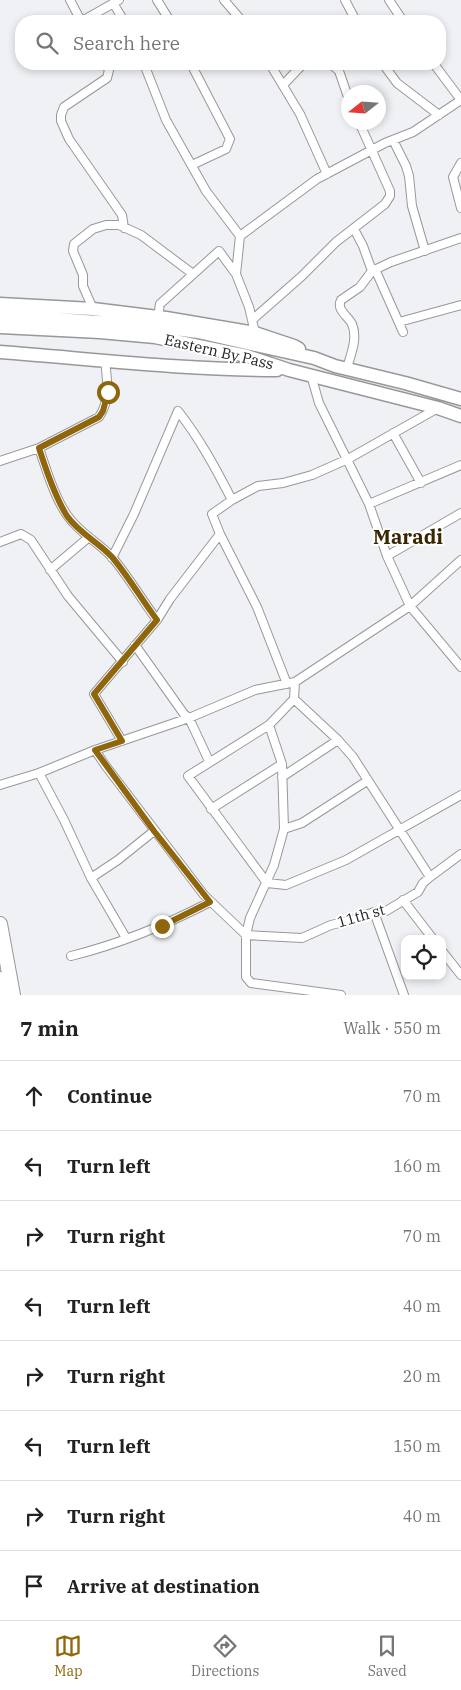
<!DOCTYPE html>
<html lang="en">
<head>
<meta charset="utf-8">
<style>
	body { margin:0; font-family:"IBM Plex Serif",serif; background:#f2f2f2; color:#222 }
	.controls { position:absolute; right:15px; bottom:15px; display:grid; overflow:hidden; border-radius:10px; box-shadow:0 2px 8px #0003 }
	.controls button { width:45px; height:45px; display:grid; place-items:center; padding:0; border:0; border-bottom:1px solid #e0e0e0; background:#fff; color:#222; font:25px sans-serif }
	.compass { position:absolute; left:341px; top:85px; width:45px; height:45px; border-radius:50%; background:#fff; box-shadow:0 2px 8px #0003; rotate:253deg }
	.stop { position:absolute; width:15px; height:15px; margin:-11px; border:4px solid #8f660b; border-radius:50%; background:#fff }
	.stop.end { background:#8f660b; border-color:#fff; box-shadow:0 1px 5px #0008 }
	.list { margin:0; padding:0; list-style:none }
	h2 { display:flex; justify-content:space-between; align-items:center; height:65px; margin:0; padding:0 20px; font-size:21px }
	h2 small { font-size:16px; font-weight:400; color:#767676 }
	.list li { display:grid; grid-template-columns:32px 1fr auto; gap:15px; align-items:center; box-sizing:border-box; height:70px; padding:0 20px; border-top:1px solid #e0e0e0 }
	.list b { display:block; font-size:19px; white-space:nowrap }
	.list em { font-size:16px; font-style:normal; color:#767676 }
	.icon { flex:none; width:28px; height:28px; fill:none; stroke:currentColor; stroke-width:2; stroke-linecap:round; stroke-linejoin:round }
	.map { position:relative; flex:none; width:461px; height:995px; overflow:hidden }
	.search { position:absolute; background:#fff; box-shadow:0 2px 8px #0003; left:15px; right:15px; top:15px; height:55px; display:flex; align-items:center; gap:12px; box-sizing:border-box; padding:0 18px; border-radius:20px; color:#767676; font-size:19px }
	.sheet { height:625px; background:#fff }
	nav { display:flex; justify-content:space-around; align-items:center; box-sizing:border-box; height:70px; border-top:1px solid #e0e0e0; background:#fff; font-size:14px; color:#767676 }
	nav a { display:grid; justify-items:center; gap:2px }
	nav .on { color:#8f660b }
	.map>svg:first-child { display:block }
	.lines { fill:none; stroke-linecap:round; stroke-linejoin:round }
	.minor-casing { stroke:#96989b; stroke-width:10 }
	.primary-casing { stroke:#96989b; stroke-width:15 }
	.trunk-casing { stroke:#96989b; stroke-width:16 }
	.minor { stroke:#fff; stroke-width:8 }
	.primary { stroke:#fff; stroke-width:12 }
	.trunk { stroke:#fff; stroke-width:14 }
	.route { stroke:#8f660b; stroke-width:6 }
	.labels { text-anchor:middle; stroke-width:4; stroke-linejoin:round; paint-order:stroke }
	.street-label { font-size:15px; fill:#222224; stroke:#fff }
	.district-label { font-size:20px; font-weight:bold; fill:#392600; stroke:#fff }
</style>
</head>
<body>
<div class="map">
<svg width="461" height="995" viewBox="0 0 461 995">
	<rect width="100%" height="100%" fill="#eff1f5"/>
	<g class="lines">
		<g class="minor-casing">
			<path id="minor" d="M70,0L81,21
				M157,0L170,21
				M224,0L242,21
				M345,0L356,21
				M389,0L403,21
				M113,3L124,21
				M82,21L119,0
				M105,64L109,70L107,78L64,107L61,115V121L69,139L122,215L124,228
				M144,64L166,120L206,191L240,236
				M191,64L230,139L226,149L192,165
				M270,64L300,114L327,174
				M331,64L339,71L348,97
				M383,64L397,83L439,115
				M434,64L461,100
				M283,85L303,64
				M393,140L406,166L409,176L412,206L425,251
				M461,163L453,177L461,208
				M375,269L403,332
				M372,271L391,262L461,238
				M236,274L249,307L255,333
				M93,309L83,286V275L73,251L74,244L93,229L106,225H119L141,235L193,274
				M158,317L160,304L219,251L236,274L240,236L317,179L385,143L413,132L461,100
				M252,320L302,276L336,242L385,204L390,196V191L359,122
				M399,322L461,305
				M347,368C351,354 358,338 352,324C348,316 336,310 341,300L360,287L372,271L363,246L354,229
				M311,375L319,403L369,504L387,556L410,606L461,667
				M393,433L421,483
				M39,448C46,469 55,498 67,515C79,533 98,542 112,557C128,576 142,600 157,620
				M0,461L39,448L99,417C111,399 107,380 105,360
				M369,504L461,465
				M220,534L257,607L287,684
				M0,542L21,534L31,540L68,596L123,662
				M387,556L461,513
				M112,558L134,514L178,411C200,439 216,469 232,500
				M50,570L89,537
				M135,645L184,714L189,718L209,761
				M295,682L294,699L269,725L282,764L284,829L274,865L250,918L246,935V977L251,983L341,995
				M294,699L338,740L353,757L430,877
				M269,725L188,776L267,883L286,885L346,860L461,795
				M122,741L94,694L157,620L170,599L220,534L212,514L232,500L258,486L283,483L312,475L348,459L438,408
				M95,750L105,765L204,895L246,935L302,938L331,925L352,920L374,912L386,911L418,892L423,883L430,877L461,854
				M39,773L64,820L91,878L126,938
				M282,777L338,740
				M0,785L39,773L95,750L189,718L255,690L295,682L410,606L461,560
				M211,809L282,764
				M284,829L302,823L367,781
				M91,878L118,860L154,831
				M403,900L433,939
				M374,912L404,995
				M442,951L461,975
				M71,956C119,944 166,925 210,902"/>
		</g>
		<g class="primary-casing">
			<path id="primary" d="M0,304L93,309L166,318L255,333L294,346L299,349
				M0,315L153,326L198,332L314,358L335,366L405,383L461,399
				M0,327L100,332L155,337L247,356L289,370L438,408L461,416
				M0,352C92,359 184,370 277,370"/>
		</g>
		<g class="trunk-casing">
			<path id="trunk" d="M0,924L13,995
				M0,979L3,995"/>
		</g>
		<use href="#minor" class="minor"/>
		<use href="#primary" class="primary"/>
		<use href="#trunk" class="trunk"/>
	</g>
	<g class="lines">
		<path class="route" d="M108,392L103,411L99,417L39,448C46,470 55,497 67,516C79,533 98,542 112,557C128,576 142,600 157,620L94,694L122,741L95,750L154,831L210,902L162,926"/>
	</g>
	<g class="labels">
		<g class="street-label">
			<text transform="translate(219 352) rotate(13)" y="5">Eastern By Pass</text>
			<text transform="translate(361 916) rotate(-16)" y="5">11th st</text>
		</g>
		<g class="district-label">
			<text x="408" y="544">Maradi</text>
		</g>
	</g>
</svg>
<div class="controls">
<button><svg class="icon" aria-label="locate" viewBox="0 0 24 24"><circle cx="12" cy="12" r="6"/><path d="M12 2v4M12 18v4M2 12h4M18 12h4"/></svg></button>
</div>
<svg class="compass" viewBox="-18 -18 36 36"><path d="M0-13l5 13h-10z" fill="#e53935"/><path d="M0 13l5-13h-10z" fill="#767676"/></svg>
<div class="stop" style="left:108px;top:392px"></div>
<div class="stop end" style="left:162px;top:926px"></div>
<div class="search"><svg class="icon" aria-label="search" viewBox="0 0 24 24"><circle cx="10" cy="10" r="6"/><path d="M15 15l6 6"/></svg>Search here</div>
</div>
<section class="sheet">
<h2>7 min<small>Walk · 550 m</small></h2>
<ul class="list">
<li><svg class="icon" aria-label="ahead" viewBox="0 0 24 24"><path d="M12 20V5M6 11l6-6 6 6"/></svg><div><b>Continue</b></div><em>70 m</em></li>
<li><svg class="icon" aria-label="left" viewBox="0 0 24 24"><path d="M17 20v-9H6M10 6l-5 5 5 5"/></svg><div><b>Turn left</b></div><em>160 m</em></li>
<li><svg class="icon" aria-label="right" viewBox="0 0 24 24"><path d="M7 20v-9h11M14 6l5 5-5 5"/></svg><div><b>Turn right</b></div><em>70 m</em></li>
<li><svg class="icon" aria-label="left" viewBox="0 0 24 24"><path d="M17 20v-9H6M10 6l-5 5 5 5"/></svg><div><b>Turn left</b></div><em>40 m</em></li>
<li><svg class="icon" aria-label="right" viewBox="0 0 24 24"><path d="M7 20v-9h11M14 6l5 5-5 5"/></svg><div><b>Turn right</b></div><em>20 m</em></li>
<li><svg class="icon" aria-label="left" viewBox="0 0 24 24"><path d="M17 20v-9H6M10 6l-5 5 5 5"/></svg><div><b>Turn left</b></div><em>150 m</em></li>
<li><svg class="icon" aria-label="right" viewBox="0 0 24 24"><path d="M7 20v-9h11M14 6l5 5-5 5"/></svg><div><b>Turn right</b></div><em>40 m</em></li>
<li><svg class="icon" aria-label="arrive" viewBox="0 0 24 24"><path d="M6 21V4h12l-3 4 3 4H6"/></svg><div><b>Arrive at destination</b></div></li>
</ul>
</section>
<nav>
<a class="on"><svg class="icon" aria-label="map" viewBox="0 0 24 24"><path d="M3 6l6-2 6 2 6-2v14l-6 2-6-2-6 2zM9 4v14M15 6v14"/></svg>Map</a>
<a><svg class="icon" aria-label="directions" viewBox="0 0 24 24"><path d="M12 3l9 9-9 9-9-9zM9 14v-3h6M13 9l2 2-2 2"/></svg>Directions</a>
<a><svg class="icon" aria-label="saved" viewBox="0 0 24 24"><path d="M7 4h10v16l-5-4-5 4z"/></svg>Saved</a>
</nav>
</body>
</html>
